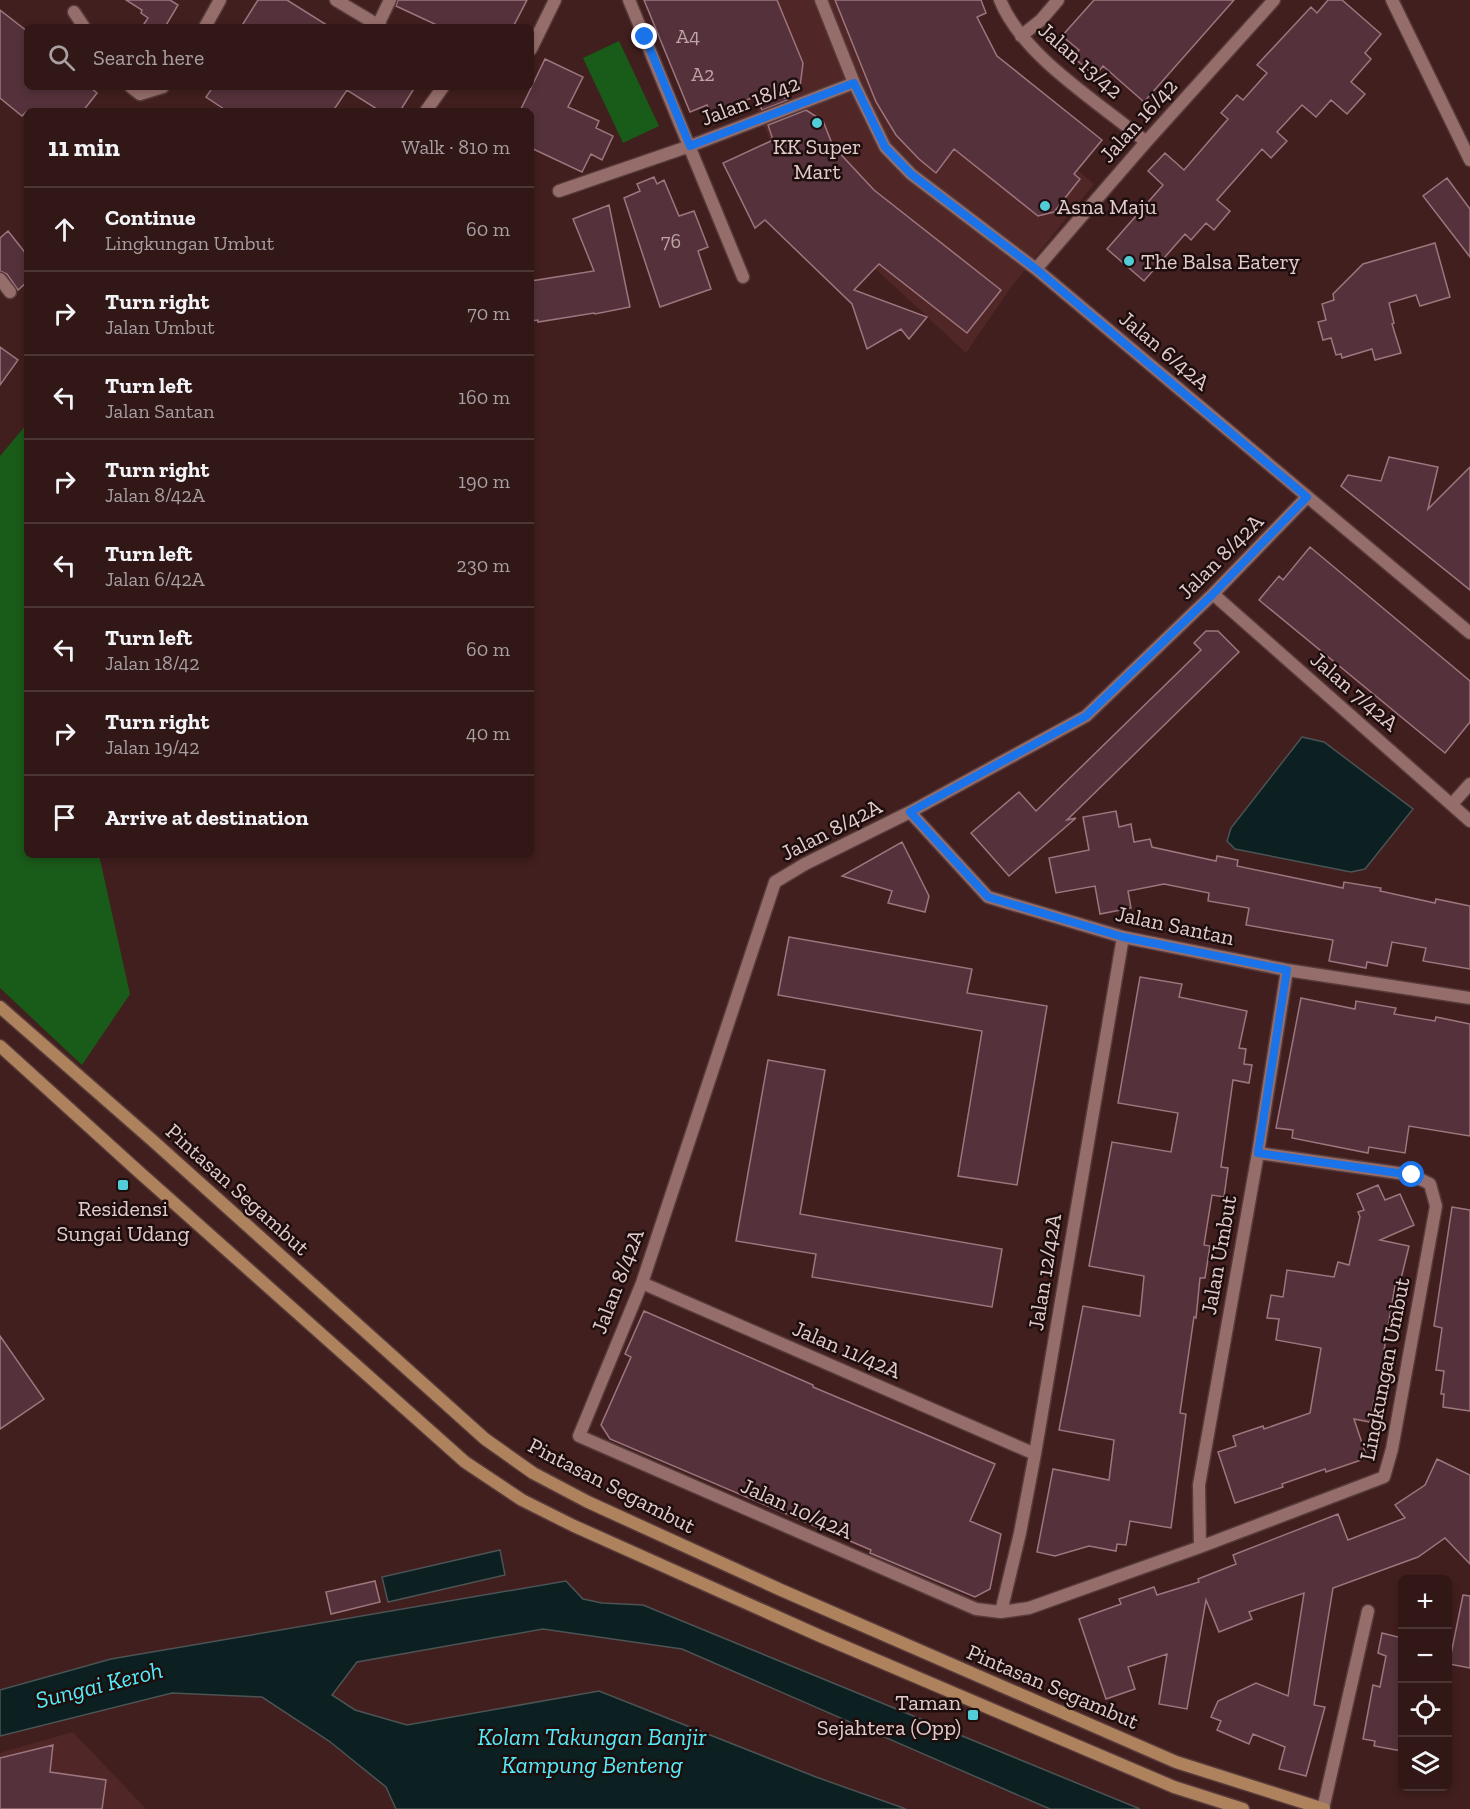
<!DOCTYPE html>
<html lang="en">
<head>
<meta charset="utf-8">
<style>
	body { margin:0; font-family:"Zilla Slab",serif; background:#3d2423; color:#f1f3f6 }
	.controls { position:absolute; right:18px; bottom:18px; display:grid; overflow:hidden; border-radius:9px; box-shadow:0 3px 9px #0003 }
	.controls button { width:54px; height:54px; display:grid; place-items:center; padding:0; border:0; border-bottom:2px solid #4c3635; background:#311716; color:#f1f3f6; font:30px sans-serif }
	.stop { position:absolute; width:18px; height:18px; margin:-14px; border:4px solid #1a73e8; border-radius:50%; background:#fff }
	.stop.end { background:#1a73e8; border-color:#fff; box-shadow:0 2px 6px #0008 }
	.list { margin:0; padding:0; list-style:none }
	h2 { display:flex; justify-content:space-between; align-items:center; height:78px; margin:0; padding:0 24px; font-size:26px }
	h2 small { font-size:20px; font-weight:400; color:#a89fa1 }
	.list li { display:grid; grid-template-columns:39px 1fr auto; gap:18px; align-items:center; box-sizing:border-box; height:84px; padding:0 24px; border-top:2px solid #4c3635 }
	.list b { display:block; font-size:22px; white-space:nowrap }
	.list p { margin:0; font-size:20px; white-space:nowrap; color:#a89fa1 }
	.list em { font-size:20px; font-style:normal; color:#a89fa1 }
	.icon { flex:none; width:33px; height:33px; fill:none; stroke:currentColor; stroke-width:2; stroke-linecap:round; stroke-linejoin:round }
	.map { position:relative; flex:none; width:1470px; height:1809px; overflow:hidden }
	.search { position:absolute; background:#311716; box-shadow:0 3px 9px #0003; left:24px; top:24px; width:510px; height:66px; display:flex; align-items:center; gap:15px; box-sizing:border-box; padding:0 21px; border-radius:9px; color:#a89fa1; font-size:22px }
	.panel { position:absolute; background:#311716; box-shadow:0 3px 9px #0003; left:24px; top:108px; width:510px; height:750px; border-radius:9px }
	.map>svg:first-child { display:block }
	.built { fill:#502726 }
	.green { fill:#195b19 }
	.water { fill:#0c1f21; stroke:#4c5354; stroke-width:1.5 }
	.building { fill:#55323b; stroke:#9d757f; stroke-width:1.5 }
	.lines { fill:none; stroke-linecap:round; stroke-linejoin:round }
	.street-casing { stroke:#573a3a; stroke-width:15 }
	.secondary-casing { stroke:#573a3a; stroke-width:15 }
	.street { stroke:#956d6a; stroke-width:12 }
	.secondary { stroke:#ae825d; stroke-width:12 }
	.route { stroke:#1a73e8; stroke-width:8 }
	.poi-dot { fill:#52ccd6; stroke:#1d0e0d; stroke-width:2 }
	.labels { text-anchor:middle; stroke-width:5; stroke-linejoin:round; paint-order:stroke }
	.number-label { font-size:20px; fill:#bfa5a6 }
	.street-label { font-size:22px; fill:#e2cbca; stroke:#1d0e0d }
	.poi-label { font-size:22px; fill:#e2cbca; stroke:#1d0e0d }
	.water-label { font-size:24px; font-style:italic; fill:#54edf9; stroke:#1d0e0d }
</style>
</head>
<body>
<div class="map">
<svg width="1470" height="1809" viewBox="0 0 1470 1809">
	<rect width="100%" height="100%" fill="#411f1e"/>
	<path class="built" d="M712,0H930L960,73L1094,184L1011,287L966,353L790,189Z
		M73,1732L146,1809H0V1753Z"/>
	<path class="green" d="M619,41L659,126L623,143L583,58Z
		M27,424V855H99L130,994L82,1065L0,988V456Z"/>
	<path class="water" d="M1302,737L1324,742L1413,809L1365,869L1351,872L1235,849L1227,841L1231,828Z
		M500,1550L505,1575L388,1602L382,1577Z
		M566,1581L583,1599L602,1603L643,1605L1140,1809H1050L682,1649L543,1629L357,1662L332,1695L355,1710L407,1725L599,1691L816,1777L906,1809H396L386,1787L329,1741L262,1697L172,1693L0,1736V1690L111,1659Z"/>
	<path class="building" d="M126,0H170L178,5L165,27H142L148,18L141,13L142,10Z
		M258,0H287L330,27H241Z
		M398,0H527L513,27H441L396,6Z
		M644,0H777L803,63L800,87L780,95L788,100L762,110L756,96L712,115L707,105L690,112Z
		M835,0H981L986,13L977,17L997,56L1102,140L1074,174L1080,179L1054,212L1038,216L954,149L936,173L919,159L896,135L876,102Z
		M1094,0H1234L1144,102L1103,66L1095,76L1073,57L1079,50L1062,36Z
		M1328,0H1342L1381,34L1365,53L1371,59L1351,82L1365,94L1347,114L1331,100L1316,117L1302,105L1277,132L1287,141L1271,158L1262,149L1217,200L1230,211L1214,230L1206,223L1191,240L1185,234L1144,281L1107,249L1163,185L1148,171L1165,153L1184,170L1228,119L1221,113L1237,95L1243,100L1267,73L1257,65L1311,7L1317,13Z
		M0,10L27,31V87H90L97,93L83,111H27L22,116L0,98Z
		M545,59L583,77L568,107L599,121L596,128L613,136L602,160L591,154L582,172L531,148V111H520Z
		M213,87H415L400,111H380L347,90L333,111H227L206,97Z
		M806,110L823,121L833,146L874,190L1001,290L967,333L879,264L854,290L927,317L909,339L901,329L867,349L852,304L765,220L755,228L723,163L773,140L768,125Z
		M654,177L657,184L664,180L679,216L694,211L708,247L698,251L711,289L660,307L624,198L640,191L637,184Z
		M1447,178L1470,209V257L1423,196Z
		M609,205L630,307L595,314L594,313L538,322V320L531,321V281L594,271L573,219Z
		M8,231L27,255V282L18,290L7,274L0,271V238Z
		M1435,243L1450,297L1420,306L1416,295L1389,303L1394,323L1392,324L1401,353L1375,360L1372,349L1342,358L1341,354L1336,355L1331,338L1323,340L1318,322L1326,320L1322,304L1334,300L1333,294L1363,264Z
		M0,347L18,360L0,385Z
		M1389,457L1438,467L1428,509L1470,467V590L1341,486L1348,475L1381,481Z
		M1310,547L1470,681V722L1445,753L1259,600L1279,576L1283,580Z
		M1206,631H1218L1239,652L1067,820L1076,818L1009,876L971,833L1019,792L1036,811L1201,650L1194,643Z
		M1116,811L1119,827L1131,824L1134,842L1150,839L1152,847L1216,861L1217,856L1238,860L1237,866L1343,888L1344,882L1381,888L1380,891L1435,903L1436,899L1470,906V969L1423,961L1426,948L1392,942L1387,966L1367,962L1366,968L1329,961L1333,940L1246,925L1249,908L1208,901L1209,893L1164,884L1128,891L1131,908L1100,914L1095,886L1056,893L1049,858L1089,850L1083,817Z
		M902,842L929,896L925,912L888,903L892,891L842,876Z
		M789,937L972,969L967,993L1047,1006L1017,1185L958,1176L982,1031L778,995Z
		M1140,977L1182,984L1179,997L1247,1011L1239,1048L1246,1049L1244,1064L1252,1065L1249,1083L1233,1080L1221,1167L1228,1168L1224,1197L1212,1195L1204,1245L1210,1246L1205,1278H1200L1196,1318L1194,1317L1180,1413L1186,1414L1171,1528L1130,1521L1126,1545L1117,1544L1116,1551L1089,1546L1055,1556L1037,1552L1053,1469L1109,1480L1114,1440L1059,1430L1083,1306L1140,1316L1144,1276L1089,1266L1112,1142L1171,1152L1178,1113L1118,1103Z
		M1301,998L1355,1009L1356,1001L1396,1008L1394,1014L1435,1021L1436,1017L1470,1024V1136L1409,1126L1405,1153L1369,1147L1368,1153L1292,1138L1293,1130L1276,1128Z
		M768,1060L825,1070L800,1214L1002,1249L992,1307L812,1277L816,1254L736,1241Z
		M1378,1185L1385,1200L1400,1194L1414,1225L1380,1240L1409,1246L1399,1287L1395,1286L1383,1356L1394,1357L1385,1402L1374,1400L1370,1422L1354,1419L1367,1458L1326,1472L1325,1469L1282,1484L1283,1487L1235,1503L1218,1452L1236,1446L1233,1436L1263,1426L1264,1429L1310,1413L1321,1348L1276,1340L1279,1319L1267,1318L1271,1295L1283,1297L1287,1270L1334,1277L1338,1262L1349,1265L1360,1217L1358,1212L1364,1210L1357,1194Z
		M1452,1207L1470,1210V1411L1443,1407L1444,1394H1441L1444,1371L1436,1370L1442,1328L1434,1326Z
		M644,1311L813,1385V1387L995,1464L970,1521L1001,1534L990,1589L975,1597L870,1553L871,1550L610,1439L601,1425L631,1357L625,1354Z
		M0,1336L44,1399L0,1429Z
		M1437,1459L1470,1475V1564L1445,1538L1418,1557L1333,1588L1314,1705L1325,1707L1306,1776L1279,1769L1285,1747L1253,1734L1249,1744L1217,1730L1221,1721L1211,1717L1218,1701L1256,1683L1288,1696L1304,1593L1249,1612L1252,1619L1219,1632L1206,1600L1187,1709L1159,1704L1167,1654L1128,1667L1135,1689L1106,1699L1079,1619L1121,1604L1119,1599L1154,1587L1157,1595L1199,1582L1198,1579L1236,1564L1233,1555L1338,1514L1348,1540L1405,1518L1395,1505L1425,1485Z
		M375,1581L380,1602L331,1614L326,1592Z
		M1463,1595L1470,1596V1668L1449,1664Z
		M1382,1633L1402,1638V1751L1374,1746L1375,1741L1363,1739L1373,1685L1380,1687L1386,1656L1378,1653Z
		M53,1745L50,1772L106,1780L102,1809H0V1758Z"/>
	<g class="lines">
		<g class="street-casing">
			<path id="street" d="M336,0L381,27
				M629,0L743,277
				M821,0L854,83L885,147L911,174L1036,269L1470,633
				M1000,0C1023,57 1099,102 1146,142
				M1392,0L1470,160
				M74,12L84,27
				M378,25L390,0
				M205,27L220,0
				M1021,36L1041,20L1058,0
				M531,49L555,0
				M131,87L140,94L163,87
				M426,111L443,87
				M559,191L690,146L854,83
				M1036,269L1146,142L1274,0
				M0,279L10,292
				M1213,594L1470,821
				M1452,804L1470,784
				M910,812L988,897L1123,937L1287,970L1470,998
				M1258,1153L1412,1175L1430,1184L1436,1206L1392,1449L1384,1477L1200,1547L1029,1608L1001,1612L976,1609L579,1436L642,1283L775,882L805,864L910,812L1086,716L1213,594L1307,497
				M642,1283L1035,1454
				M1200,1547L1199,1485L1258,1153L1287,970
				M1001,1612L1020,1533L1035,1454L1123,937
				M1323,1809L1368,1611"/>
		</g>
		<g class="secondary-casing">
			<path id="secondary" d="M0,1007L152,1140L485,1439L533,1473L588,1502L781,1590L1176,1762L1324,1809
				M0,1046L138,1171L465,1462L522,1500L574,1526L820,1636L1174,1787L1243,1809"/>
		</g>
		<use href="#street" class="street"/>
		<use href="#secondary" class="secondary"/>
	</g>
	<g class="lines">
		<path class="route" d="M645,37L690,146L854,83L885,147L911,174L1036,269L1307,497L1213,594L1086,716L910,812L988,897L1123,937L1287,970L1258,1153L1412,1175"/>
	</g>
	<g class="poi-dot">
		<circle cx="817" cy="123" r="6"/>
		<circle cx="1045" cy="206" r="6"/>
		<circle cx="1129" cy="261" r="6"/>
		<rect x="117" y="1179" width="12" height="12" rx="3"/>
		<rect x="967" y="1709" width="12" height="12" rx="3"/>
	</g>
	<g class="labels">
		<g class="number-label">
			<text x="688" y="43">A4</text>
			<text x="703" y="81">A2</text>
			<text x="671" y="248">76</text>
		</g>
		<g class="street-label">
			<text transform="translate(1081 60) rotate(41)" y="8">Jalan 13/42</text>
			<text transform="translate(750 100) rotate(-21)" y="8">Jalan 18/42</text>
			<text transform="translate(1138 120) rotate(-48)" y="8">Jalan 16/42</text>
			<text transform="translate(1165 350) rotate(40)" y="8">Jalan 6/42A</text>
			<text transform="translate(1220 556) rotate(-45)" y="8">Jalan 8/42A</text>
			<text transform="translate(1355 691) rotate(41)" y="8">Jalan 7/42A</text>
			<text transform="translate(831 829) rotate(-27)" y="8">Jalan 8/42A</text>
			<text transform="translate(1175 925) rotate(12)" y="8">Jalan Santan</text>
			<text transform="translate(238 1189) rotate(42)" y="8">Pintasan Segambut</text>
			<text transform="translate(1218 1255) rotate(-80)" y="8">Jalan Umbut</text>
			<text transform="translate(1044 1272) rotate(-81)" y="8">Jalan 12/42A</text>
			<text transform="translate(617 1281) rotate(-69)" y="8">Jalan 8/42A</text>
			<text transform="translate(847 1349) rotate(23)" y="8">Jalan 11/42A</text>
			<text transform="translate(1384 1369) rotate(-79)" y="8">Lingkungan Umbut</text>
			<text transform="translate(612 1485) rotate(27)" y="8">Pintasan Segambut</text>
			<text transform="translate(797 1508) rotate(24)" y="8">Jalan 10/42A</text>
			<text transform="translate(1053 1686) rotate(23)" y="8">Pintasan Segambut</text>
		</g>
		<g class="poi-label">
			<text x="817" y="154">KK Super<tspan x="817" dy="25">Mart</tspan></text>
			<text x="1057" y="214" text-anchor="start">Asna Maju</text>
			<text x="1141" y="269" text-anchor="start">The Balsa Eatery</text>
			<text x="123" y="1216">Residensi<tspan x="123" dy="25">Sungai Udang</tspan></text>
			<text x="961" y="1710" text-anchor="end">Taman<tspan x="961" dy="25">Sejahtera (Opp)</tspan></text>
		</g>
		<g class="water-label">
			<text transform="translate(99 1685) rotate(-14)" y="8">Sungai Keroh</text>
			<text x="592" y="1745">Kolam Takungan Banjir<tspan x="592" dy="28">Kampung Benteng</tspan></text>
		</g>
	</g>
</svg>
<div class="controls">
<button>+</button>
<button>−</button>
<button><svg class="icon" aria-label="locate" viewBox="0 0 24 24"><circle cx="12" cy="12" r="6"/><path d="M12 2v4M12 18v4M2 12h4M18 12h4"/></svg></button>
<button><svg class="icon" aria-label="layers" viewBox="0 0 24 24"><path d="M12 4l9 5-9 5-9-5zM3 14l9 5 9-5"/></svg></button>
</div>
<div class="stop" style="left:1412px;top:1175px"></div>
<div class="stop end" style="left:645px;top:37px"></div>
<div class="search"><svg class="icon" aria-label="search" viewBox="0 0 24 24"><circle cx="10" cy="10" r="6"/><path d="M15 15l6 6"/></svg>Search here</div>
<section class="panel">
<h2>11 min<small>Walk · 810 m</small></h2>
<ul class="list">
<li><svg class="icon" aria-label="ahead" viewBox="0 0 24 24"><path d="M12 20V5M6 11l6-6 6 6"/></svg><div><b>Continue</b><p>Lingkungan Umbut</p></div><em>60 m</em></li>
<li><svg class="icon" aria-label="right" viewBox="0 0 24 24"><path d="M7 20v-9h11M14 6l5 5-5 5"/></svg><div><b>Turn right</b><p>Jalan Umbut</p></div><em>70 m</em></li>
<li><svg class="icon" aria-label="left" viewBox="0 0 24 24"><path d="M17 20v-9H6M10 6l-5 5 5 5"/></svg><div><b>Turn left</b><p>Jalan Santan</p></div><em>160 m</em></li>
<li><svg class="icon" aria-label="right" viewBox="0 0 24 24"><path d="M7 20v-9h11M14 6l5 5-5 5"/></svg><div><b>Turn right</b><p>Jalan 8/42A</p></div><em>190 m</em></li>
<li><svg class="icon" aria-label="left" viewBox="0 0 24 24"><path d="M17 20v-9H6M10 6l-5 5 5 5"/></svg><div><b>Turn left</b><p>Jalan 6/42A</p></div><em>230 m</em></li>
<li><svg class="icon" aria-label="left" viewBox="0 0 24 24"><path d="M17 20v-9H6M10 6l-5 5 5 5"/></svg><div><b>Turn left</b><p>Jalan 18/42</p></div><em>60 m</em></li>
<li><svg class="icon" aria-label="right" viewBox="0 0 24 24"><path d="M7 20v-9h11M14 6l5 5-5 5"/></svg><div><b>Turn right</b><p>Jalan 19/42</p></div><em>40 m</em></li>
<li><svg class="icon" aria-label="arrive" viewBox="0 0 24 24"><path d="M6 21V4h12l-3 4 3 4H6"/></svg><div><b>Arrive at destination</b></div></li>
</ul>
</section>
</div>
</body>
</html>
